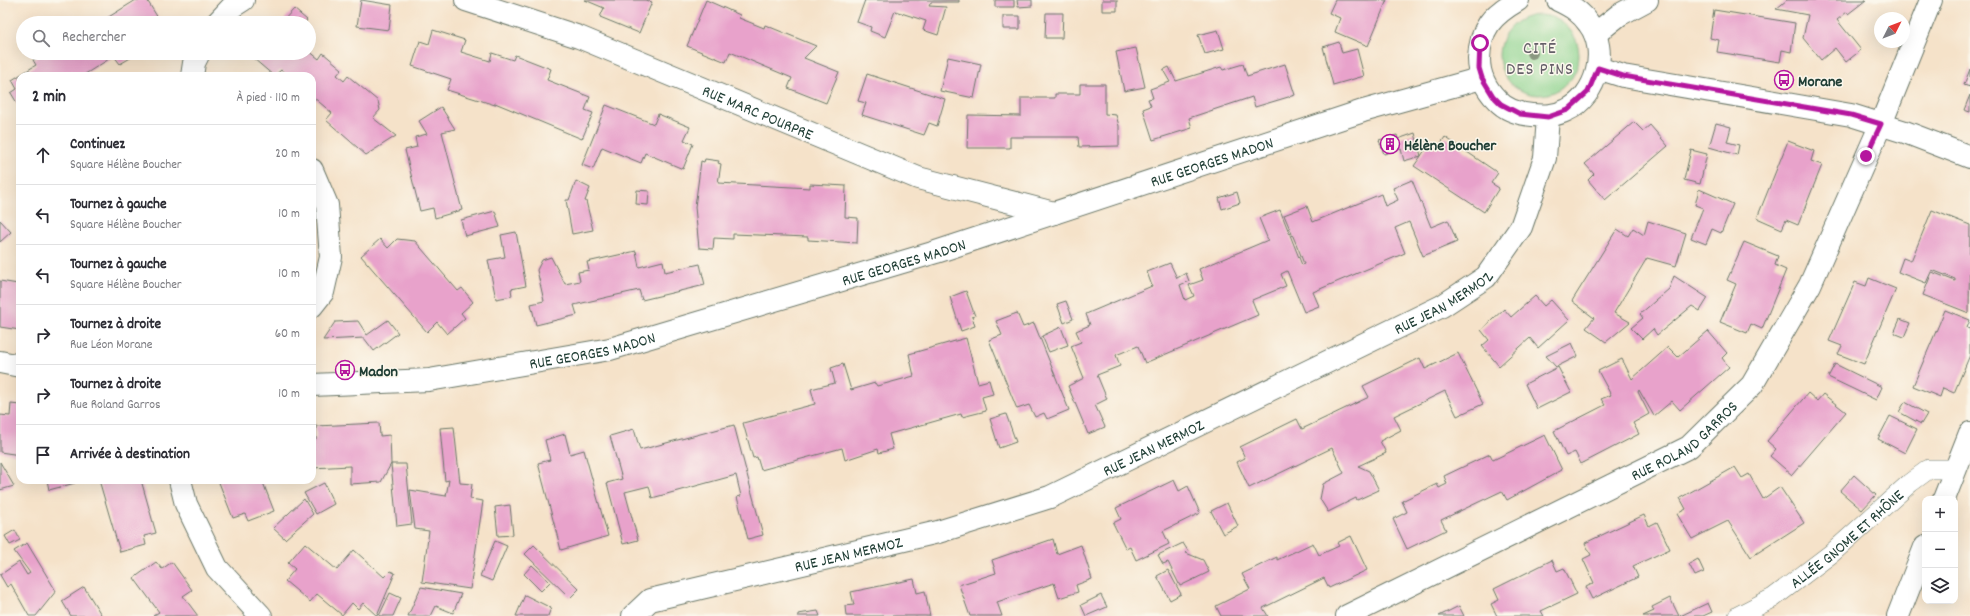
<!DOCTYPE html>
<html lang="fr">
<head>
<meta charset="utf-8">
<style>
	body { margin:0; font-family:Dekko,sans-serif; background:#f7f7f7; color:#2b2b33 }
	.controls { position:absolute; right:12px; bottom:12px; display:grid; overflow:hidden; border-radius:8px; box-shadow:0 4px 16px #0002 }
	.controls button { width:36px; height:36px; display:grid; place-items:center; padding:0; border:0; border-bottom:1px solid #e1e1e2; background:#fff; color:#2b2b33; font:20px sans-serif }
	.compass { position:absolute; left:1874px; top:12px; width:36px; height:36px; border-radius:50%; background:#fff; box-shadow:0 4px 16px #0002; rotate:48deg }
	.stop { position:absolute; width:12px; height:12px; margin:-9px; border:3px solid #b5179e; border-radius:50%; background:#fff }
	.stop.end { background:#b5179e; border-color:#fff; box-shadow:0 1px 4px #0008 }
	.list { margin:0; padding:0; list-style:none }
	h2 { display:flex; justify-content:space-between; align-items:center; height:52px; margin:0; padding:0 16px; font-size:17px }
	h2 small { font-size:13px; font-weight:400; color:#7c7c81 }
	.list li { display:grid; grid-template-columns:26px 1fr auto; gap:12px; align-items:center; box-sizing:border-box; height:60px; padding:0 16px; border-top:1px solid #e1e1e2 }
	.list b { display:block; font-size:15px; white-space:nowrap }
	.list p { margin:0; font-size:13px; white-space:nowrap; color:#7c7c81 }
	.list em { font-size:13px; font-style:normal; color:#7c7c81 }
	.icon { flex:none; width:22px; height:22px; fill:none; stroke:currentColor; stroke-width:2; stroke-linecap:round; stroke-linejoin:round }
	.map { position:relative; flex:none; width:1970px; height:616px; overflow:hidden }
	.search { position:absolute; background:#fff; box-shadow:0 4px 16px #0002; left:16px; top:16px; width:300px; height:44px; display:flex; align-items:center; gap:10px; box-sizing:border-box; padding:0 14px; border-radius:22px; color:#7c7c81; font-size:15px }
	.panel { position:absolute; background:#fff; box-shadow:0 4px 16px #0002; left:16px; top:72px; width:300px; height:412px; border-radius:12px }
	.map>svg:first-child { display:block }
	.green { fill:#8dd38e; stroke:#568861 }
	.building { fill:#e8a2cb }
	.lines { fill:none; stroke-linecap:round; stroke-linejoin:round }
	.service-casing { stroke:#6a7768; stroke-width:20 }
	.minor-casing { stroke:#6a7768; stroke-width:24 }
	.service { stroke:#fff; stroke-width:19 }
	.minor { stroke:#fff; stroke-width:22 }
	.tree { fill:#8b9881 }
	.route { stroke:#b5179e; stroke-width:5 }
	.labels { text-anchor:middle; stroke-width:3; stroke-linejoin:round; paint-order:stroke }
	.poi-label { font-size:16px; font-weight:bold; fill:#1f3d34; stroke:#fbf7ec; text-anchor:start }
	.street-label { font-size:16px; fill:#1f3d34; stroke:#fbf7ec }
	.quarter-label { font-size:18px; letter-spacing:1px; fill:#656069; stroke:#fbf7ec }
</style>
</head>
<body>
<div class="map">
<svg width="1970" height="616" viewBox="0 0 1970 616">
	<rect width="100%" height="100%" fill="#fbf7ec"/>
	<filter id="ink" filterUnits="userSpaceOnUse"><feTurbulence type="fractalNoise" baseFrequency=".025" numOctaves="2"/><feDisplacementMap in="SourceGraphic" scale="8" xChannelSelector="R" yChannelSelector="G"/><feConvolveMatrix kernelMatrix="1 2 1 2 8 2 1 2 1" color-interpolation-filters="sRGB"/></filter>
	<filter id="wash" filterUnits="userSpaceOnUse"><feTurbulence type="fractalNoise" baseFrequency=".012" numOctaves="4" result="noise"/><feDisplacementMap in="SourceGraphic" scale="16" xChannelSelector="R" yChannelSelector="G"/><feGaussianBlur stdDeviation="0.9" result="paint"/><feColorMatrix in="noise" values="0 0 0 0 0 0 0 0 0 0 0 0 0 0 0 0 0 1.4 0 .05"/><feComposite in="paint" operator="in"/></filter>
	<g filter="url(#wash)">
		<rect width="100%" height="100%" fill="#f5e2c9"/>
		<path class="green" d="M1499 55a40 40 0 1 1 80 0a40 40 0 1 1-80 0Z"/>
		<g id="blocks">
			<path class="building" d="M136,0H147L161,23H99Z
				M361,0L392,5L389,30L357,26Z
				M585,0H646L652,2L639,33L600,17L604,8Z
				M706,0L740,15L739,18L764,28L765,25L816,46L804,58L839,72L826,103L788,88L792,78L730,52L726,62L687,46Z
				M865,0H959V2H931L929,6L946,7L938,35L923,30L926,21L895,11L885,37L870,31L871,27L857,22Z
				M995,0H1014V7H995Z
				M1017,0H1032V6L1018,7Z
				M1102,0H1117V11H1102Z
				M1335,0H1387L1368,46L1335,32L1340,18L1329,13Z
				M1787,0H1866L1848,14L1847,12L1837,20L1861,50L1846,62L1835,48L1821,60L1803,38L1808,15L1776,9Z
				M294,9L307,20L305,23H281Z
				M1714,10L1795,23L1791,52L1782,50L1780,62L1717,52L1719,40L1710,38Z
				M1046,13H1063L1062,38H1045Z
				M1003,16H1020V29H1003Z
				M433,30L465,40L461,52L490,61L492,53L513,60L515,55L551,69L547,80L590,97L585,110L593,113L582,139L495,103V105L447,90L451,79L412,66L420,41L429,44Z
				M1218,30L1224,49L1205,54L1198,35Z
				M1339,42L1342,53L1357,49L1364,76L1333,85L1323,47Z
				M1136,48L1145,87L1124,91L1116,52Z
				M309,51L319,59L323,53L342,69L337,75L344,81L348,76L378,101L380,110L373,118L396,136L366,155L326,120L332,113L312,96V76H288L281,70L274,76L247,53H309Z
				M44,53H139L120,64L114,56L82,76H20V108L11,93L17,89L12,80L36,65L33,60Z
				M948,57L981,64L974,98L940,91Z
				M1243,64L1247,76L1285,64L1295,95L1255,107L1252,97L1189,118L1192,128L1153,140L1143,109L1151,106L1148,99L1153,98L1150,89L1170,82L1163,70L1169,67L1176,81L1221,67L1223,70Z
				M1970,69V87L1964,85Z
				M867,74L945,99L937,126L929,123L924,135L862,115L866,103L858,101Z
				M1080,84H1105V114L1116,115L1119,126V146L1079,147L1078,137H1010V148H967L968,115L1021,116V98H1055V94H1080Z
				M1970,95V112L1964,110Z
				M606,105L654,124L658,114L690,127L684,140L693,144L683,169L645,153L641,163L602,147L593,169L582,165Z
				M441,107L455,129L442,132L462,210L435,218L433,208L420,211L405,150L417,147L415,137L427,134L419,121Z
				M1634,122L1643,131L1650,125L1668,146L1605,200L1588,180L1594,174L1585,164Z
				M1716,123L1731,127L1727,142L1739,145L1737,155L1709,147Z
				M1415,133L1421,156L1429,144L1437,149L1445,137L1498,173L1491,183L1499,188L1484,212L1414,166L1421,156L1404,161L1401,149L1384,154L1379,140L1397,135L1398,139Z
				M1788,141L1814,151L1811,161L1822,165L1798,225L1786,220L1782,229L1757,218Z
				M1691,150L1707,154L1700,184L1684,180Z
				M705,159L719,161L718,163L721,164L718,183L810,188V184L846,186L845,217L858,218L857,243L808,240V237L733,234V239L714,238L713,249L699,248L695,207L701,161L704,162Z
				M1412,180L1431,227L1448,220L1457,242L1423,256L1409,222L1395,228L1405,253L1313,292L1319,306L1304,312L1287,271L1281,274L1286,286L1252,300L1258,315L1145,363L1138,346L1116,355L1120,366L1097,375L1107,399L1095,405L1105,427L1088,434L1068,386L1084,378L1071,346L1081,342L1076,331L1090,325L1086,314L1152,286L1147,272L1170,263L1177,278L1186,273L1189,281L1180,285L1185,300L1194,296L1189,285L1203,280L1199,269L1268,240L1259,218L1280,210L1302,265L1304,264L1300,253L1284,215L1307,206L1313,222L1381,194L1385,206L1398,200L1393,188Z
				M576,181L590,188L585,201H586L593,230L572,234L566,200H569Z
				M1699,189L1733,204L1721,233L1712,229L1706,244L1691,238L1703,208L1695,205Z
				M637,190L649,191L648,205L636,204Z
				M1237,192L1240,203L1222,209L1219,198Z
				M1932,210L1970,225L1969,313L1923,295L1932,272L1955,281V279L1932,270L1926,283L1898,272L1903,258L1911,261Z
				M495,211L500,227L465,236L461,220Z
				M0,220L11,232L0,242Z
				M1648,221L1686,233L1676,266L1647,258L1614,313L1630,322L1606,342L1586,328L1594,318L1572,301L1617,229L1628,236L1633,228L1644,235Z
				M516,232L526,286L511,289L512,296L496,299L488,260L505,257L501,235Z
				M380,239L388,248L397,239L415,241L458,291L462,288L473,302L461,313L465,318L447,334L437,322L427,332L361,256Z
				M1744,242L1778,256L1775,265L1786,270L1762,329L1751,324L1747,333L1720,322L1736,284L1727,280Z
				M636,251L639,267L663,261L665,272L700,264L705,285L642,300L639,290L608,297L574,305L577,315L536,325L531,304L544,301L537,270L542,260L551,257L565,284L580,281L578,272L589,270L587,262Z
				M1674,276L1708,298L1700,311L1692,306L1657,335L1653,329L1642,339L1631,328L1643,318L1640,314L1669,289Z
				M1869,278L1896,289L1864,364L1838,354L1842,346L1829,341L1855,282L1866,286Z
				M0,281L18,284L20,290V330L0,327Z
				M966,291L975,316L972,317L975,326L961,331L950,297Z
				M1535,296L1544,306L1551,300L1569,320L1538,348L1530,338L1499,366L1482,346L1489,340L1481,330L1504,309L1511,317Z
				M1066,301L1073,319L1064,323L1057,304Z
				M1945,310L1970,320L1967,328L1970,329V355L1954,393L1943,388L1940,397L1913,386Z
				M1017,313L1023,327L1034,323L1069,410L1047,419L1044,413L1035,417L1029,405L1017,409L989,340L1002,335L996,321Z
				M1900,319L1910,323L1904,337L1894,333Z
				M388,320L398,333L374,351L364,338L323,340L335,322L358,321L367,335Z
				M1061,327L1068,345L1049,352L1042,336Z
				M1708,331L1727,353L1722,358L1729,367L1680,410L1672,401L1654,416L1639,390L1638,392L1649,414L1633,423L1639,434L1581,464L1575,452L1566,456L1554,431L1605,405L1601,399L1611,395L1598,371L1622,359L1632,379L1668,347L1678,357Z
				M966,338L978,383L989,380L993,394L982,397L986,411L962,417L961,414L889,434L893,449L879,453L878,449L845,460L842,448L761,470L757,457L753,458L743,423L815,404L811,389L835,383L831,368L843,364L851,390L875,383L877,386L914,376L909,354Z
				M1572,343L1578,356L1556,367L1546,356Z
				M1458,353L1483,404L1457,416L1445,391L1394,416L1401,430L1380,441L1386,453L1358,466L1369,471L1379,490L1357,500L1356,498L1328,512L1320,499L1323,484L1344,473L1332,448L1249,488L1237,462L1245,458L1240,447L1297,419L1302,429L1369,397L1363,386L1420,358L1425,369Z
				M1835,364L1882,387L1876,400L1828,377Z
				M1558,367L1571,392L1537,409L1525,384Z
				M1808,393L1817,401L1823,394L1846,412L1792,475L1770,456L1776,449L1767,441Z
				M1905,402L1927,414L1921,424L1899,412Z
				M11,404L20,405V455L0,452V415L10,416Z
				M1006,414L1016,442L999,448L990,419Z
				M1890,416L1917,429L1905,453L1878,439Z
				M379,423L380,436L390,435L391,464H406L412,524L397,526L391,464L381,482L350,484V466L312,468V439H316V426Z
				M734,425L763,535L748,539L737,497L741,496L736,475L652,498L649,486L625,492L638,540L623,544L607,483L622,479L610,436L634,429L640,450Z
				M454,427L460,483L472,484L470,499L483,501L470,589L422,582L429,531L415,529L410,490L446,496L449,480L445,481L440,428Z
				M565,434L570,454L584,450L608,536L561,550L538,463L550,460L545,440Z
				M1545,435L1562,470L1507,500L1502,491L1441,520L1446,530L1407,549L1393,519L1407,512L1402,501L1437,484L1439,488L1447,484L1444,476L1490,454L1493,460Z
				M0,462L14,486L0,490Z
				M1735,467L1742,478L1749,474L1763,499L1780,487L1804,523L1751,557L1728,521L1692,539L1677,514L1686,509L1680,498Z
				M1854,475L1876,495L1862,510L1840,491Z
				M47,480H74L75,483L49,490Z
				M99,480H141L156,533L144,536L146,545L120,552Z
				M218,480H262L274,511L248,521L245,514L233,518Z
				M1174,480L1179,491L1188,486L1200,513L1163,531L1169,544L1136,560L1130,547L1126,549L1113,523L1121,519L1116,508Z
				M324,483L334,504L316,514L304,493Z
				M304,499L313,514L285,539L273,528Z
				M1227,503L1238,526L1223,534L1211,511Z
				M510,505L513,535L498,536L495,507Z
				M1644,515L1649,526L1657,522L1670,549L1633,566L1638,577L1592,599L1586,587L1594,583L1583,559L1591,555L1585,543Z
				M15,530L20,540L10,545L5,536Z
				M1351,536L1367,570L1329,588L1324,578L1263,608L1268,616H1221L1216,606L1250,589L1242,574L1277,557V560L1313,543L1319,555L1339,546L1337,543Z
				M1053,539L1057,554L1081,545L1092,579L1076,585L1078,592L1059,598L1054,583L997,602L1002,616H970L959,585L996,573L992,560Z
				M495,541L507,546L492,581L480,576Z
				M27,543L56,591L36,616H29L11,584L7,587L0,575L19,562L27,575L30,573L14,551Z
				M305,543L337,570L354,550L384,577L390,571L395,573L377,616L363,603L358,609L352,603L342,615L317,594L310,602L285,581L295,569L288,563Z
				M1183,543L1188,551L1186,553L1203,560L1209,572L1180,586L1168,562L1163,564L1158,555Z
				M534,545L579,589L570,598L525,554Z
				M1698,559L1704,572L1695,576L1689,564Z
				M1552,560L1557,571L1564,568L1577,594L1541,611L1544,616H1497L1491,604L1499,600L1494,589Z
				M156,562L162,569L172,562L192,590L183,596L198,616H153L159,612L134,578Z
				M532,565L550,582L541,591L524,574Z
				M1168,570L1181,594L1170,600L1157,576Z
				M914,579L917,593L925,591L930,616H846L845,606L854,605L851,592Z
				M84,587L102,616H71L62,601Z
				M421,587L461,594L453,613L436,606L431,616H408Z
				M390,593L401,598L393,616H379Z
				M525,595L551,608L548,616H516Z
				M1101,595L1107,607L1086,616L1081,605Z
				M1670,598L1679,616H1643L1654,611L1652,607Z
				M1708,603L1712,612L1703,616H1680Z
				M1459,606L1464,616H1439Z
				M818,611L820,616H798V614Z"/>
		</g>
	</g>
	<g filter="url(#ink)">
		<use href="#blocks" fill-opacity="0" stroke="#6a7768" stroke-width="1"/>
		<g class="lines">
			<g class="service-casing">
				<g id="service">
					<path id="s1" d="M1738,616L1773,598L1832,553L1910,483L1929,469H1955"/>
				</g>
			</g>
			<g class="minor-casing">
				<g id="minor">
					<path id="s2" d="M466,0L579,37L918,178L1054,213"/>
					<path d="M1518,0C1492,15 1480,28 1479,59C1479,74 1486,89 1497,100C1506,110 1519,114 1532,115C1545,116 1555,116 1567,110C1597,96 1609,50 1589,24C1581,12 1571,6 1558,0"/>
					<path d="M217,23L232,7L243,0"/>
					<path d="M1595,34L1619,15L1647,0"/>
					<path d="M1598,68L1623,76L1851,115L1905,132L1970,157"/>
					<path d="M192,76L194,63L199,53"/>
					<path d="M312,170L327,205L331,257L323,292L312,306"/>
					<path d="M0,362L20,366"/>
					<path id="s3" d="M312,385L429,380L610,349L936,252L1363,111L1482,78"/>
					<path d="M180,480L186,504L217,568L261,616"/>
					<path d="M1944,499L1970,433"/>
					<path id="s4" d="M633,616L650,600L938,532L1050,497L1442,306L1486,277L1521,227L1545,158L1548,117"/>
					<path id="s5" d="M1347,616L1689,447L1752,385L1810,285L1881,124L1931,0"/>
					<path d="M1898,616L1925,547"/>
				</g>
			</g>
			<use href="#service" class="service"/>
			<use href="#minor" class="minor"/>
		</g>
		<circle class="tree" cx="1532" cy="53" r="6"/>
	</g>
	<g class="lines" filter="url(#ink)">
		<path class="route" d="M1480,43L1479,68L1482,78L1493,96L1501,104L1520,114L1548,117L1568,110L1588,92L1598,68L1623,76L1851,115L1881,124L1866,156"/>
	</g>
	<defs>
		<g id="bus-ring" transform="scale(1)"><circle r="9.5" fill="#fbf7ec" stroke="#b5179e" stroke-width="1.5"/><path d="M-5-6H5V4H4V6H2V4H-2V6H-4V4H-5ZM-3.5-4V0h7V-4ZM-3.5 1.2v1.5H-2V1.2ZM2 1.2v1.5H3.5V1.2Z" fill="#b5179e"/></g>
		<g id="building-ring" transform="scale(1)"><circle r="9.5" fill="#fbf7ec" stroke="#b5179e" stroke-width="1.5"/><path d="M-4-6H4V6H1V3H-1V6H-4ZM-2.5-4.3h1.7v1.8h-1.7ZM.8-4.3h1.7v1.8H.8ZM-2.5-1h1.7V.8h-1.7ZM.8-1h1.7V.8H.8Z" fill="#b5179e"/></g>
	</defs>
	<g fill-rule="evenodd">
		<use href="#bus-ring" x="1784" y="80"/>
		<use href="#building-ring" x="1390" y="144"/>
		<use href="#bus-ring" x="345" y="370"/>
	</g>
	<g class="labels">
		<g class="poi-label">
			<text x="1798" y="86">Morane</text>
			<text x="1404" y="150">Hélène Boucher</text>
			<text x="359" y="376">Madon</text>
		</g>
		<g class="street-label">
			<text dy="6" stroke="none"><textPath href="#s2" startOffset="313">RUE MARC POURPRE</textPath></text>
			<text dy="6" stroke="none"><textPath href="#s3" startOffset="931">RUE GEORGES MADON</textPath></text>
			<text dy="6" stroke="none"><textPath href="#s3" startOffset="607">RUE GEORGES MADON</textPath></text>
			<text dy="6" stroke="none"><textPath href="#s4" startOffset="875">RUE JEAN MERMOZ</textPath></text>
			<text dy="6" stroke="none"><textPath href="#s3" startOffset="283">RUE GEORGES MADON</textPath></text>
			<text dy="6" stroke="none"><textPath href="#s5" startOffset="381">RUE ROLAND GARROS</textPath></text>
			<text dy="6" stroke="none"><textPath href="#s4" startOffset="551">RUE JEAN MERMOZ</textPath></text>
			<text dy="6" stroke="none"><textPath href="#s1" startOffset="134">ALLÉE GNOME ET RHÔNE</textPath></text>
			<text dy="6" stroke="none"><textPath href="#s4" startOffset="227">RUE JEAN MERMOZ</textPath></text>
		</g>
		<g class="quarter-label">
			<text x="1540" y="53">CITÉ<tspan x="1540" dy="21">DES PINS</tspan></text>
		</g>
	</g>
</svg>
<div class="controls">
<button>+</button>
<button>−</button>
<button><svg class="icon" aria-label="layers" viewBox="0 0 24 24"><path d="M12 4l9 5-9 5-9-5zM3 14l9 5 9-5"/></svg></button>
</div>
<svg class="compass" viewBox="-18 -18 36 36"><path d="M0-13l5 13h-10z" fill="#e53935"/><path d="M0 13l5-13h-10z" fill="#7c7c81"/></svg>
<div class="stop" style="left:1480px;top:43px"></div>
<div class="stop end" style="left:1866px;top:156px"></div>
<div class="search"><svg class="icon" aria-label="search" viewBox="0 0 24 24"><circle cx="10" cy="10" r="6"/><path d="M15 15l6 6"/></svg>Rechercher</div>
<section class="panel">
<h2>2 min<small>À pied · 110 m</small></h2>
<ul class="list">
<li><svg class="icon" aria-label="ahead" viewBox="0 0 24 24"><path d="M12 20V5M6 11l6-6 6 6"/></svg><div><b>Continuez</b><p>Square Hélène Boucher</p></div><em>20 m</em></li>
<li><svg class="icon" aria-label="left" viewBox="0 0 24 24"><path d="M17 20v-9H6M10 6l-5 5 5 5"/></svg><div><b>Tournez à gauche</b><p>Square Hélène Boucher</p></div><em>10 m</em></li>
<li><svg class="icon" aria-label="left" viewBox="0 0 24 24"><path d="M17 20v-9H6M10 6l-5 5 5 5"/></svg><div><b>Tournez à gauche</b><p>Square Hélène Boucher</p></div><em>10 m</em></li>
<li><svg class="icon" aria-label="right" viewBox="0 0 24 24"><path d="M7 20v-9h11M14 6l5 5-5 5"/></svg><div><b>Tournez à droite</b><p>Rue Léon Morane</p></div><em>60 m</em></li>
<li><svg class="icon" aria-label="right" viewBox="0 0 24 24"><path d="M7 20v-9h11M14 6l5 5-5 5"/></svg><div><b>Tournez à droite</b><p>Rue Roland Garros</p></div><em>10 m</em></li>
<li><svg class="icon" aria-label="arrive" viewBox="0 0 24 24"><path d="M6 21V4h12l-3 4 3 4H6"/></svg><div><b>Arrivée à destination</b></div></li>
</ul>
</section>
</div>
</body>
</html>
